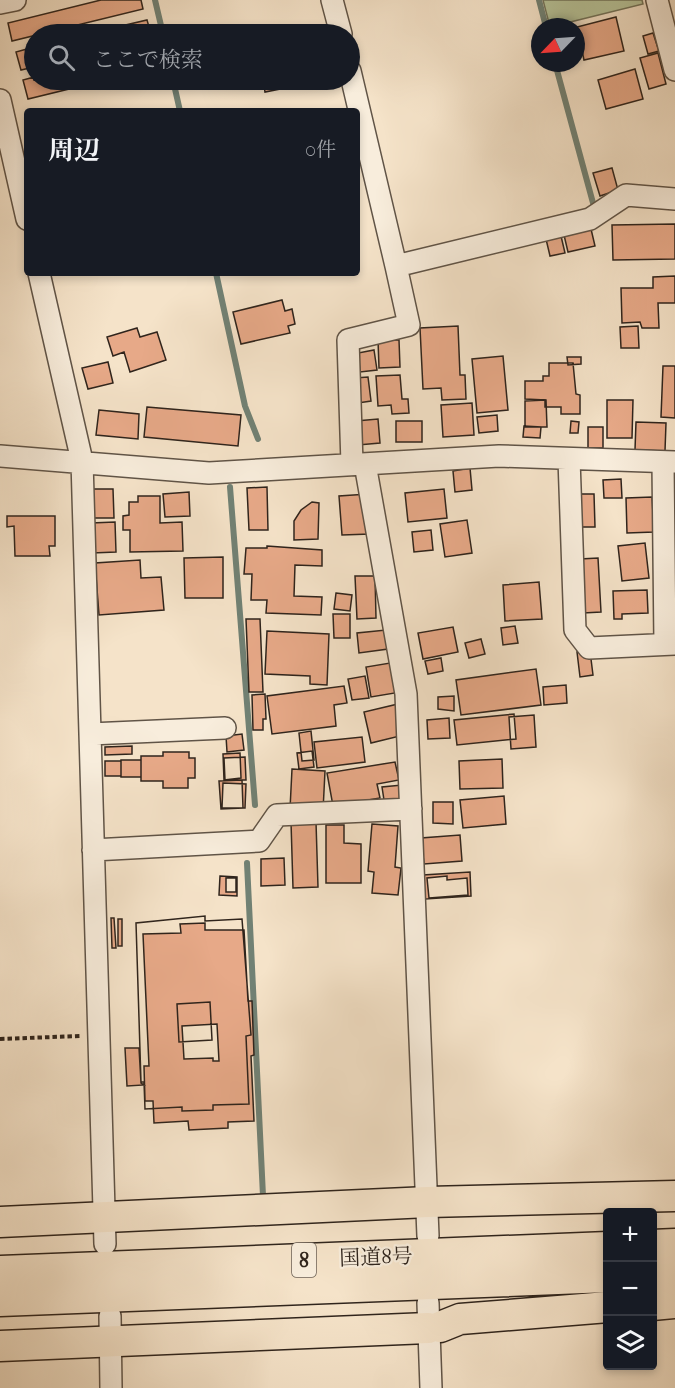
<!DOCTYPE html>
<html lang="ja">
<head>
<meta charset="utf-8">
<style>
	body { margin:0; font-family:"IM FELL French Canon","Noto Serif JP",serif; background:#242831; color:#f1f3f6 }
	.controls { position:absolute; right:18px; bottom:18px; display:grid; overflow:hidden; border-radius:6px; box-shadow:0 3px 9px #0003 }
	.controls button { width:54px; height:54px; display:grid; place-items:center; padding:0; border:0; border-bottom:2px solid #363941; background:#171b24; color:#f1f3f6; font:30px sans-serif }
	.compass { position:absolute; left:531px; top:18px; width:54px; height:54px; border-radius:50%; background:#171b24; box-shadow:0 3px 9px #0003; rotate:245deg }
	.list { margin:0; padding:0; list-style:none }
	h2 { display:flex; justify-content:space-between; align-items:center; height:78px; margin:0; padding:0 24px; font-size:26px }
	h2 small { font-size:20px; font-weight:400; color:#9ea1a6 }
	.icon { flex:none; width:33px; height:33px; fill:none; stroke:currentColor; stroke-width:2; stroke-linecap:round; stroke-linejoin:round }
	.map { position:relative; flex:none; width:675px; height:1388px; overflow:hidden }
	.search { position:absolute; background:#171b24; box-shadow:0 3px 9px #0003; left:24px; top:24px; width:336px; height:66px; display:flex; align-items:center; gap:15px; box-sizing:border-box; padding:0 21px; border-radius:33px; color:#9ea1a6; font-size:22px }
	.panel { position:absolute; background:#171b24; box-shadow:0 3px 9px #0003; left:24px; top:108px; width:336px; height:168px; border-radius:6px }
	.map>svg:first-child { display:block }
	.park { fill:#b7c49a; stroke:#73745b; stroke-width:1.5 }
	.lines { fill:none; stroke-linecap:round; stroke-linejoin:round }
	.stream { stroke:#718174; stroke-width:6 }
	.building { fill:#e7a988; stroke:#2f241c; stroke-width:1.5; fill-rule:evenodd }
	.minor-casing { stroke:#605447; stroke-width:24 }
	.highway-casing { stroke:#2f241c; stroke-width:33 }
	.path { stroke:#2f241c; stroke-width:4; stroke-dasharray:4.5 3; stroke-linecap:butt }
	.minor { stroke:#f8eddc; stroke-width:21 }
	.highway { stroke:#f5e3c9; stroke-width:30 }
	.labels { text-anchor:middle; stroke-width:4.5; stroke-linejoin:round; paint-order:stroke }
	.shield { fill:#f8eddc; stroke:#6b6056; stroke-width:1.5 }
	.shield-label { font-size:20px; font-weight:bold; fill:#2f241c }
	.street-label { font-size:21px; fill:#2f241c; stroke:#f8eddc }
</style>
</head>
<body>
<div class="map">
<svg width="675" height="1388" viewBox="0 0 675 1388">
	<rect width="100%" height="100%" fill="#f5e3c9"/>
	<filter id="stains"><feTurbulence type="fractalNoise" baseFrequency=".00333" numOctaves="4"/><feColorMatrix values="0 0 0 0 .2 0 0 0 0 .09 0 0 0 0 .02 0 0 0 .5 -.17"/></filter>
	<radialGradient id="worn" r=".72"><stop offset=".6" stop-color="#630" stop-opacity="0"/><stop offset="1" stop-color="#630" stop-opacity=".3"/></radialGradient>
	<path class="park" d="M543,0H642L643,4L550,27Z"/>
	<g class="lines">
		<path class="stream" d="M155,0L163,34
			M539,0L546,27
			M555,63L593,203
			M173,80L180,111
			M216,273L245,406L258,439
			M230,487L255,805
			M247,863L263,1196"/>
	</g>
	<path class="building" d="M101,0H141L143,9L12,41L8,23Z
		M616,17L624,51L584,60L577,27Z
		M147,20L151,34H87Z
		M653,33L659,51L648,54L643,36Z
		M34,47V67L21,70L16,52Z
		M658,53L666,84L649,89L640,58Z
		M635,69L643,99L606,109L598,80Z
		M34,77V80H106L28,99L23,80Z
		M263,80H325L265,92Z
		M612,168L618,190L600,196L593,173Z
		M675,224V259L613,260L612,225Z
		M591,229L595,246L568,252L564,235Z
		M561,236L565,253L550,256L546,239Z
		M675,276V303H658L659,328H642L640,322L622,323L621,288H653V277Z
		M282,300L285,311L292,309L295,324L288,326L290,333L241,344L233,312Z
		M458,326L460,375H465L466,399L442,400L441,388L423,389L420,328Z
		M638,326L639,348H621L620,327Z
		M137,328L140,337L157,332L166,360L130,372L124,352L113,356L107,337Z
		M378,340H399L400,367L379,368Z
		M374,350L377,370L360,372L358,353Z
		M503,356L508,410L477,413L472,359Z
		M567,357H581V364L568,365Z
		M108,362L113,383L88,389L82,368Z
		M549,363H573L576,394L580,395V414H561V407H545V400L525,399V381H543V376H549Z
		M663,366H675V418L661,417Z
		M400,375L402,399H408L409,413L392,414L391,405L378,406L376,376Z
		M368,377L371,401L358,403L355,378Z
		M546,400L547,427H525V401Z
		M607,400H633L632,438H607Z
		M472,403L474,435L443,437L441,405Z
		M147,407L241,415L238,446L144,437Z
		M99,410L139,414L138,439L96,435Z
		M497,415L498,431L479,433L477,417Z
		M378,419L380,443L358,445L356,421Z
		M396,421H422V442H396Z
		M571,421L579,422L578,433H570Z
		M636,422L666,423L665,451L635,450Z
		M524,426L541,427L540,438L523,437Z
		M588,427H603V448H588Z
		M470,468L472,490L455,492L453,471Z
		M621,479L622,498H604L603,480Z
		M267,487L268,530H249L247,488Z
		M93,489H113L114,518H94Z
		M444,489L447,518L408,522L405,493Z
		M189,492L190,516L165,517L163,494Z
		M368,494L370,534L342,535L339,496Z
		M576,494H594L595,527H577Z
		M138,496H160V523L182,522L183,551L130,552V530H123V516L129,515V502H138Z
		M652,497L654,532L627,533L626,498Z
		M312,502L319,503L318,539L294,540V521L301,510Z
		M7,516H55V546H49L50,556H15L14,526L7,527Z
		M467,520L472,553L445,557L440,524Z
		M115,522L116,552L92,553L91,523Z
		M431,530L433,550L414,552L412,532Z
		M645,543L649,578L622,581L618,546Z
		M267,546L322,550V566L295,565L294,596L322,597L321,615L266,613L267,600H251L252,574H244L246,548H267Z
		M223,557V598H185L184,558Z
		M598,558L601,612L583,613L580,559Z
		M140,560L141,578L161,577L164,610L99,615L95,563Z
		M355,576H375L376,618L357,619Z
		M539,582L542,619L505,621L503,585Z
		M647,590L648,613L622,614V619H614L613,591Z
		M336,593L352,595L350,611L334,609Z
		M333,614H350V638H334Z
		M246,619H260L263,692H249Z
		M515,626L518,643L503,645L501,628Z
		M453,627L458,652L423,659L418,633Z
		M386,630L388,649L359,653L357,633Z
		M267,631L329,634L327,685L310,684V676L265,674Z
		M481,639L485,654L469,658L465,643Z
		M590,651L593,675L580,677L577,652Z
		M441,658L443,671L428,674L425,661Z
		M396,662L401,692L371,697L366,667Z
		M536,669L541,705L461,715L456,680Z
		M365,676L369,698L352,700L348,679Z
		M566,685L567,703L544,705L543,687Z
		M344,686L347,703L334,705L336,726L272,734L267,696Z
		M265,694L266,719H263V730H253L252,695Z
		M454,696V711L438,709V697Z
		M398,704L404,735L371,743L364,712Z
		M514,714L516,739L457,745L454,720Z
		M534,715L536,747L511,749L509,717Z
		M449,718L450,738L428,739L427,720Z
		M311,731L314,760L302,761L299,733Z
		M242,734L244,750L227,752L226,736Z
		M362,737L365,762L317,768L314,742Z
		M132,746V754L105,755V747Z
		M312,751L314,767L299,769L297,753Z
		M163,752H189V758H195V778H188V788H163V781H141V756H163Z
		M240,753L241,778L224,780L223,754Z
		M245,757L246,780H225L224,758Z
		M502,759L503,788L460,789L459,761Z
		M121,760H141V777H121Z
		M105,761H121V776H105Z
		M395,762L399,780L377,784L380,798L333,806L327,773Z
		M292,769L325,771L323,811L290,809Z
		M242,780L243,808L221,809L219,781Z
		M223,783L246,784L245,808H222Z
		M402,785L403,799L384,800L382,787Z
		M504,796L506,824L463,828L460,800Z
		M433,802H453V824L433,823Z
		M291,822H316L318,887L293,888Z
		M372,824L398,826L395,867L401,868L398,895L372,893L374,872L368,871Z
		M326,825H344V843L361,844V883H326Z
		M460,835L462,861L424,864L421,838Z
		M284,858L285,885L261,886V859Z
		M470,872L471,896L425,899L423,875Z
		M220,876L237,877V896L219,895Z
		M447,876V880L467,878L468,895L429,898L427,878Z
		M226,878H236V892H226Z
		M205,916V921L242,919L251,1035L246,1036L249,1104L213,1105V1110L182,1111V1107L145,1109L144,1082H141L136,923ZM210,1002L212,1040L179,1042L177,1004Z
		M205,916V921L242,919L251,1035L246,1036L249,1104L213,1105V1110L182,1111V1107L145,1109L144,1082H141L136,923Z
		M111,918H114L116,948H112Z
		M118,919H122V946H118Z
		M205,923V930H244L248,1001H252L254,1055L251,1056L254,1121L228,1122V1128L189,1130L188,1121L154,1123L153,1101H145L144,1066H149L143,934L181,933L180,924ZM217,1024L219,1061H213V1058L184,1059L182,1026Z
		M210,1002L212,1040L179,1042L177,1004Z
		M125,1048H139L141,1083L144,1085L127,1086Z"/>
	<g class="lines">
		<g class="minor-casing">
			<path id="minor" d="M332,0L341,34
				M657,0L675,70
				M0,3L15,0
				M350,71L396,266
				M0,100L27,219
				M39,273L82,461L105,1244
				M0,456L209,473L499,456L675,462
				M569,459L575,630L589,648L675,644
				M663,463L665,644
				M352,464L348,340L409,325L396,266L590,219L626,195L675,199
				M365,464L406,694L428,1236
				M90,734L225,728
				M93,850L259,841L277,815L411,809
				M428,1303L431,1388
				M110,1316L111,1388"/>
		</g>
		<g class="highway-casing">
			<path id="highway" d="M0,1222L428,1202L675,1196
				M652,1245L675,1244
				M0,1271L608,1247
				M652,1275L675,1274
				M0,1301L608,1277
				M652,1305L675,1303
				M440,1327L460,1319L608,1307
				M0,1346L428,1328"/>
		</g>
		<path class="path" d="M0,1039L80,1036"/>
		<use href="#minor" class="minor"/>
		<use href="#highway" class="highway"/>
	</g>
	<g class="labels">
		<rect class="shield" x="292" y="1243" width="24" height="34" rx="4.5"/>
		<g class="shield-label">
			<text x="304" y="1267">8</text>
		</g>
		<g class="street-label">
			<text transform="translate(376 1257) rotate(-2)" y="7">国道8号</text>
		</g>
	</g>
	<rect width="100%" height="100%" filter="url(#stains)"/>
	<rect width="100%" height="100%" fill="url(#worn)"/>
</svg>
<div class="controls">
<button>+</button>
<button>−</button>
<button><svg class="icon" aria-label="layers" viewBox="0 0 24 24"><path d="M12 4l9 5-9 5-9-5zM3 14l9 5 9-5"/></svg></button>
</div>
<svg class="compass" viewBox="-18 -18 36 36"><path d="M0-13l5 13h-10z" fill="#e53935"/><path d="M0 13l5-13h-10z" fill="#9ea1a6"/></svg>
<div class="search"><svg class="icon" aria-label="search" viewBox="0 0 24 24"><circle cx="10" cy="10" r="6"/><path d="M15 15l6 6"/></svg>ここで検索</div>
<section class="panel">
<h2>周辺<small>0件</small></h2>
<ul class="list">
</ul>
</section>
</div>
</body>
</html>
